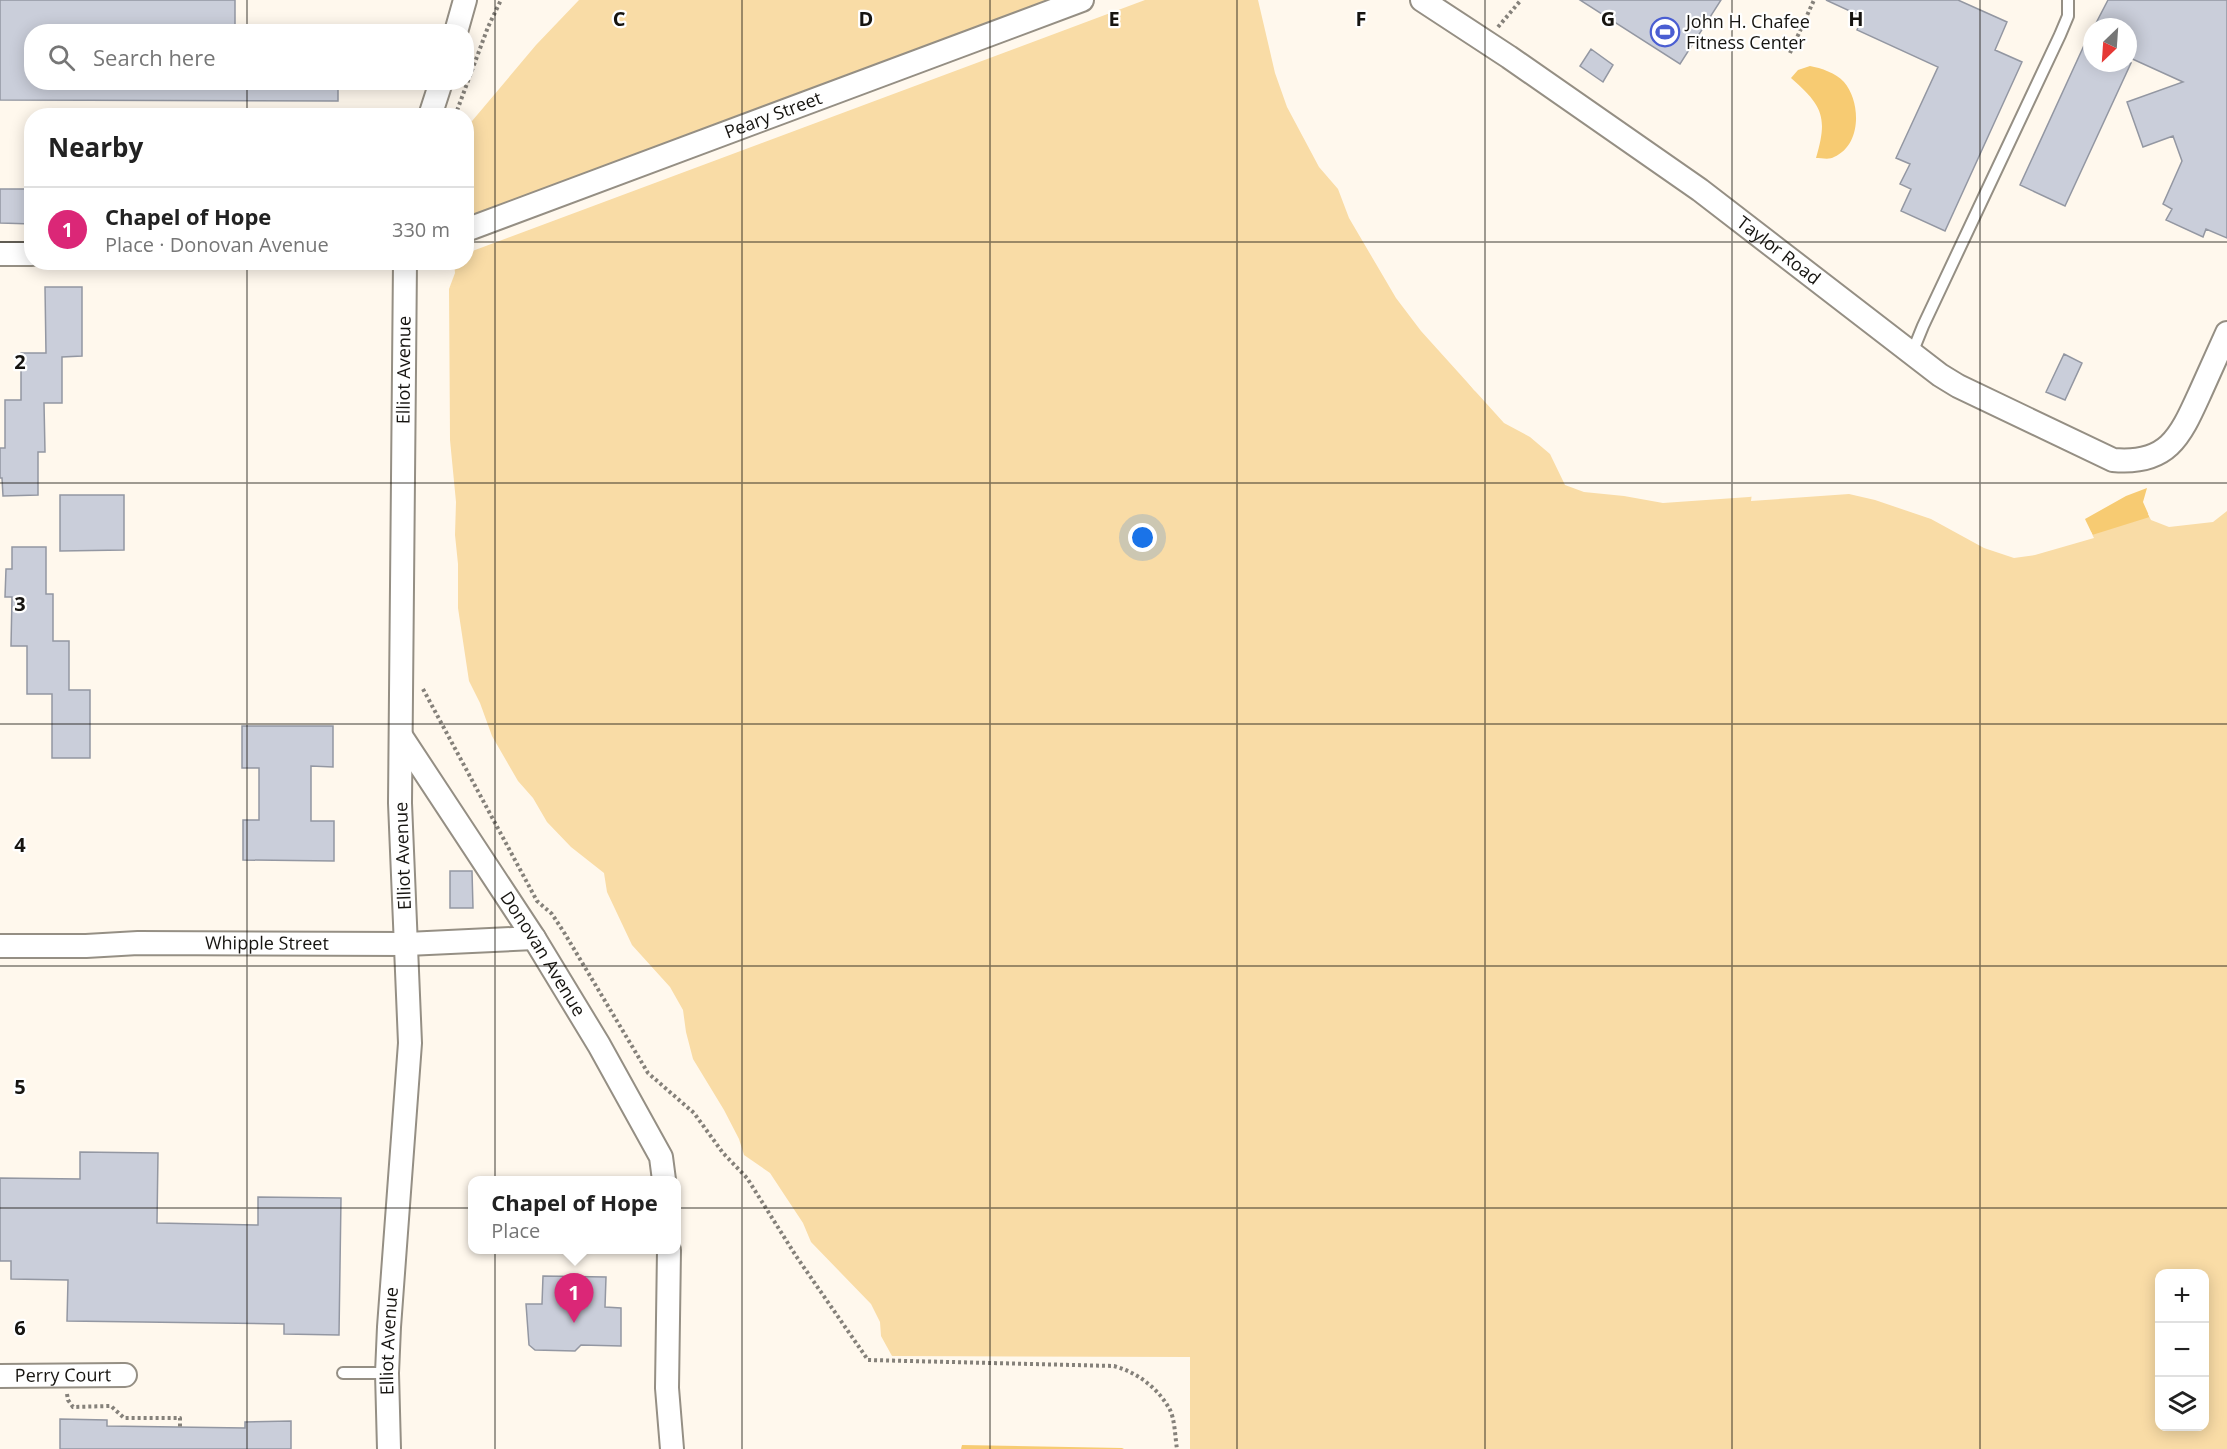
<!DOCTYPE html>
<html lang="en">
<head>
<meta charset="utf-8">
<style>
	body { margin:0; font-family:"Open Sans",sans-serif; background:#f6f6f6; color:#222 }
	.controls { position:absolute; right:18px; bottom:18px; display:grid; overflow:hidden; border-radius:12px; box-shadow:0 3px 15px #0003 }
	.controls button { width:54px; height:54px; display:grid; place-items:center; padding:0; border:0; border-bottom:2px solid #e0e0e0; background:#fff; color:#222; font:30px sans-serif }
	.compass { position:absolute; left:2083px; top:18px; width:54px; height:54px; border-radius:50%; background:#fff; box-shadow:0 3px 15px #0003; rotate:205deg }
	.you { position:absolute; left:1143px; top:538px; width:21px; height:21px; margin:-15px; border:4px solid #fff; border-radius:50%; background:#1a73e8; box-shadow:0 0 0 9px #1a73e833 }
	.badge { display:grid; place-items:center; width:39px; height:39px; border-radius:50%; background:#db2777; color:#fff; font-size:20px; font-weight:700 }
	.pin { position:absolute; translate:-50% -50px; filter:drop-shadow(0 2px 3px #0008) }
	.pin::after { content:''; position:absolute; top:32px; width:21px; height:18px; background:inherit; clip-path:polygon(0 0,100% 0,50% 100%) }
	.popup { position:absolute; left:468px; top:1176px; width:213px; height:78px; box-sizing:border-box; display:grid; place-content:center; border-radius:12px; background:#fff; filter:drop-shadow(0 2px 4px #0005); font-size:20px; white-space:nowrap; color:#767676 }
	.popup b { font-size:22px; color:#222 }
	.popup::after { content:''; position:absolute; left:50%; top:100%; margin-left:-12px; border:12px solid transparent; border-top-color:#fff }
	.list { margin:0; padding:0; list-style:none }
	h2 { display:flex; justify-content:space-between; align-items:center; height:78px; margin:0; padding:0 24px; font-size:26px }
	h2 small { font-size:20px; font-weight:400; color:#767676 }
	.list li { display:grid; grid-template-columns:39px 1fr auto; gap:18px; align-items:center; box-sizing:border-box; height:84px; padding:0 24px; border-top:2px solid #e0e0e0 }
	.list b { display:block; font-size:22px; white-space:nowrap }
	.list p { margin:0; font-size:20px; white-space:nowrap; color:#767676 }
	.list em { font-size:20px; font-style:normal; color:#767676 }
	.icon { flex:none; width:33px; height:33px; fill:none; stroke:currentColor; stroke-width:2; stroke-linecap:round; stroke-linejoin:round }
	.map { position:relative; flex:none; width:2227px; height:1449px; overflow:hidden }
	.search { position:absolute; background:#fff; box-shadow:0 3px 15px #0003; left:24px; top:24px; width:450px; height:66px; display:flex; align-items:center; gap:15px; box-sizing:border-box; padding:0 21px; border-radius:24px; color:#767676; font-size:22px }
	.panel { position:absolute; background:#fff; box-shadow:0 3px 15px #0003; left:24px; top:108px; width:450px; height:162px; border-radius:24px }
	.map>svg:first-child { display:block }
	.green { fill:#f7cb72 }
	.water { fill:#f9dca6; fill-rule:evenodd }
	.pier { fill:#fff8ed }
	.building { fill:#caceda; stroke:#9397a2; stroke-width:1.5 }
	.lines { fill:none; stroke-linecap:round; stroke-linejoin:round }
	.lane-casing { stroke:#958f84; stroke-width:14 }
	.street-casing { stroke:#958f84; stroke-width:26 }
	.path { stroke:#85817a; stroke-width:4; stroke-dasharray:3 3; stroke-linecap:butt }
	.lane { stroke:#fff; stroke-width:10 }
	.street { stroke:#fff; stroke-width:22 }
	.grid { fill:none; stroke:#161410; stroke-width:1.5; stroke-opacity:0.55 }
	.labels { text-anchor:middle; stroke-width:4.5; stroke-linejoin:round; paint-order:stroke }
	.poi-label { font-size:18px; fill:#161410; stroke:#fff; text-anchor:start }
	.street-label { font-size:18px; fill:#161410; stroke:#fff }
	.grid-label { font-size:20px; text-anchor:middle; font-weight:bold; fill:#161410; stroke:#fff; stroke-width:4.5; stroke-linejoin:round; paint-order:stroke }
</style>
</head>
<body>
<div class="map">
<svg width="2227" height="1449" viewBox="0 0 2227 1449">
	<rect width="100%" height="100%" fill="#fff8ed"/>
	<path class="green" d="M1810,66C1821,68 1836,73 1844,82C1861,102 1862,145 1834,157C1830,160 1821,158 1816,158C1828,117 1823,106 1791,78L1798,70Z
		M2147,488L2143,502L2151,520L2096,542L2085,519L2126,496Z
		M962,1445L1122,1448L1124,1449H961Z"/>
	<path class="water" d="M579,0H1258L1275,73L1287,107L1319,167L1338,189L1349,218L1396,298L1421,331L1504,423L1530,437L1550,454L1565,485L1584,492L1624,496L1663,503L1749,497L1795,491H1852L1891,499L2013,555L2041,551L2156,515L2207,507L2227,489V1449H1190V1357L892,1356L881,1336L880,1322L871,1304L811,1242L803,1223L770,1173L744,1155L739,1139L724,1110L693,1059L686,1032L683,1010L670,987L632,945L607,892L604,873L571,847L547,822L533,798L518,781L492,736L480,703L469,681L458,608V564L455,535L456,502L450,440L449,289L455,273L454,263L466,262L467,127L536,45ZM2160,1274H2204V1426H2160Z"/>
	<path class="pier" d="M1052,0H1145L467,253V217Z
		M1438,345L1457,366L1488,402L1474,390Z
		M2227,486V511L2213,522L2169,527L2151,520L2148,514L2156,512H2172L2201,499L2207,503Z
		M1795,488H1852L1892,496L1922,508L1984,541L2013,552L2041,549L2091,532L2094,538L2035,555L2014,558L1984,548L1931,519L1875,500L1849,494L1751,501L1752,493Z"/>
	<path class="building" d="M0,0H235V32H32V82H338V101L0,100Z
		M1580,0H1721L1680,64Z
		M1826,0H1958L2007,22L1995,50L2022,62L1945,231L1901,211L1911,189L1900,184L1910,164L1896,158L1938,67L1857,30L1863,17Z
		M2108,0H2227V238L2206,229L2203,237L2166,220L2172,209L2163,204L2182,161L2173,136L2143,147L2127,102L2183,82L2128,57V27H2094Z
		M2092,28V63H2131L2065,206L2020,185Z
		M1591,49L1613,65L1603,82L1580,66Z
		M0,189H32V224L0,223Z
		M45,287H82V356L62,357V403H44L45,452H38V495L3,496L2,478H0V448H5V400H21V353H46Z
		M2064,354L2082,363L2065,400L2046,392Z
		M60,495H124V550L60,551Z
		M12,547H46V594H53V641H69V690H90V758H52V694H27V646H11L12,597H5L6,569H12Z
		M242,726H333V767L311,766V821H334V861L243,860V820H259V768H242Z
		M450,871H472L473,908H450Z
		M80,1152L158,1153L157,1223L258,1225V1197L341,1198L339,1335L284,1334V1324L67,1321L68,1280L11,1279V1261H0V1178L80,1179Z
		M543,1276L606,1277L605,1307L621,1308V1346L581,1345L575,1351L535,1350L529,1345L526,1304H542Z
		M60,1419L107,1420V1426L245,1428V1422L291,1421V1449H60Z"/>
	<g class="lines">
		<g class="lane-casing">
			<path id="lane" d="M1912,353L1923,326L2060,35L2068,16V0
				M343,1373H387"/>
		</g>
		<g class="street-casing">
			<g id="street">
				<path id="s1" d="M1422,0L1509,57L1700,190L1940,375L1958,386L2113,460C2168,465 2180,437 2200,393C2209,373 2218,353 2227,333"/>
				<path d="M456,32L465,0"/>
				<path d="M430,116L441,82"/>
				<path id="s2" d="M466,230L1082,0"/>
				<path d="M0,254H32"/>
				<path id="s3" d="M401,736L534,938L599,1045L661,1157L664,1180"/>
				<path id="s4" d="M0,946H86L138,943L407,944L534,938"/>
				<path d="M669,1250L667,1388L672,1449"/>
				<path id="s5" d="M0,1376L125,1375"/>
				<path id="s6" d="M389,1449L387,1373L389,1327L410,1043L400,803L405,262"/>
			</g>
		</g>
		<path class="path" d="M1498,27L1521,0
			M1790,53L1814,0
			M455,116L488,27L501,0
			M423,689L537,901L552,914L565,934L648,1073L694,1113L723,1153L747,1178L796,1256L868,1360L1114,1366C1136,1372 1157,1387 1169,1408C1175,1418 1175,1437 1177,1449
			M67,1394L68,1400L73,1407L111,1406L124,1418H180V1427"/>
		<use href="#lane" class="lane"/>
		<use href="#street" class="street"/>
	</g>
	<path class="grid" d="M247,0V32M495,0V1449M742,0V1449M990,0V1449M1237,0V1449M1485,0V1449M1732,0V1449M1980,0V1449M247,82V116M0,242H32M466,242H2227M247,262V1449M0,483H2227M0,724H2227M0,966H2227M0,1208H2227"/>
	<defs>
		<g id="stadium-ring" transform="scale(1.5)"><circle r="9.5" fill="#fff" stroke="#4a5ed2" stroke-width="1.5"/><path d="M0-5a6.5 5 0 1 0 0 10a6.5 5 0 1 0 0-10ZM-3.5-1.8h7v3.6h-7Z" fill="#4a5ed2"/></g>
	</defs>
	<g fill-rule="evenodd">
		<use href="#stadium-ring" x="1665" y="32"/>
	</g>
	<g class="labels">
		<g class="poi-label">
			<text x="1686" y="28">John H. Chafee<tspan x="1686" dy="21">Fitness Center</tspan></text>
		</g>
		<g class="street-label">
			<text dy="6" stroke="none"><textPath href="#s2" startOffset="328">Peary Street</textPath></text>
			<text dy="6" stroke="none"><textPath href="#s1" startOffset="436">Taylor Road</textPath></text>
			<text dy="6" stroke="none"><textPath href="#s6" startOffset="1080">Elliot Avenue</textPath></text>
			<text transform="translate(403 856) rotate(-92)" y="6">Elliot Avenue</text>
			<text dy="6" stroke="none"><textPath href="#s4" startOffset="267">Whipple Street</textPath></text>
			<text dy="6" stroke="none"><textPath href="#s3" startOffset="260">Donovan Avenue</textPath></text>
			<text dy="6" stroke="none"><textPath href="#s6" startOffset="108">Elliot Avenue</textPath></text>
			<text dy="6" stroke="none"><textPath href="#s5" startOffset="63">Perry Court</textPath></text>
		</g>
	</g>
	<g class="grid-label">
		<text x="619" y="26">C</text>
		<text x="866" y="26">D</text>
		<text x="1114" y="26">E</text>
		<text x="1361" y="26">F</text>
		<text x="1608" y="26">G</text>
		<text x="1856" y="26">H</text>
		<text x="20" y="369">2</text>
		<text x="20" y="611">3</text>
		<text x="20" y="852">4</text>
		<text x="20" y="1094">5</text>
		<text x="20" y="1335">6</text>
	</g>
</svg>
<div class="controls">
<button>+</button>
<button>−</button>
<button><svg class="icon" aria-label="layers" viewBox="0 0 24 24"><path d="M12 4l9 5-9 5-9-5zM3 14l9 5 9-5"/></svg></button>
</div>
<svg class="compass" viewBox="-18 -18 36 36"><path d="M0-13l5 13h-10z" fill="#e53935"/><path d="M0 13l5-13h-10z" fill="#767676"/></svg>
<div class="you"></div>
<div class="pin badge" style="left:574px;top:1323px">1</div>
<div class="popup"><b>Chapel of Hope</b>Place</div>
<div class="search"><svg class="icon" aria-label="search" viewBox="0 0 24 24"><circle cx="10" cy="10" r="6"/><path d="M15 15l6 6"/></svg>Search here</div>
<section class="panel">
<h2>Nearby<small></small></h2>
<ul class="list">
<li><span class="badge">1</span><div><b>Chapel of Hope</b><p>Place · Donovan Avenue</p></div><em>330 m</em></li>
</ul>
</section>
</div>
</body>
</html>
